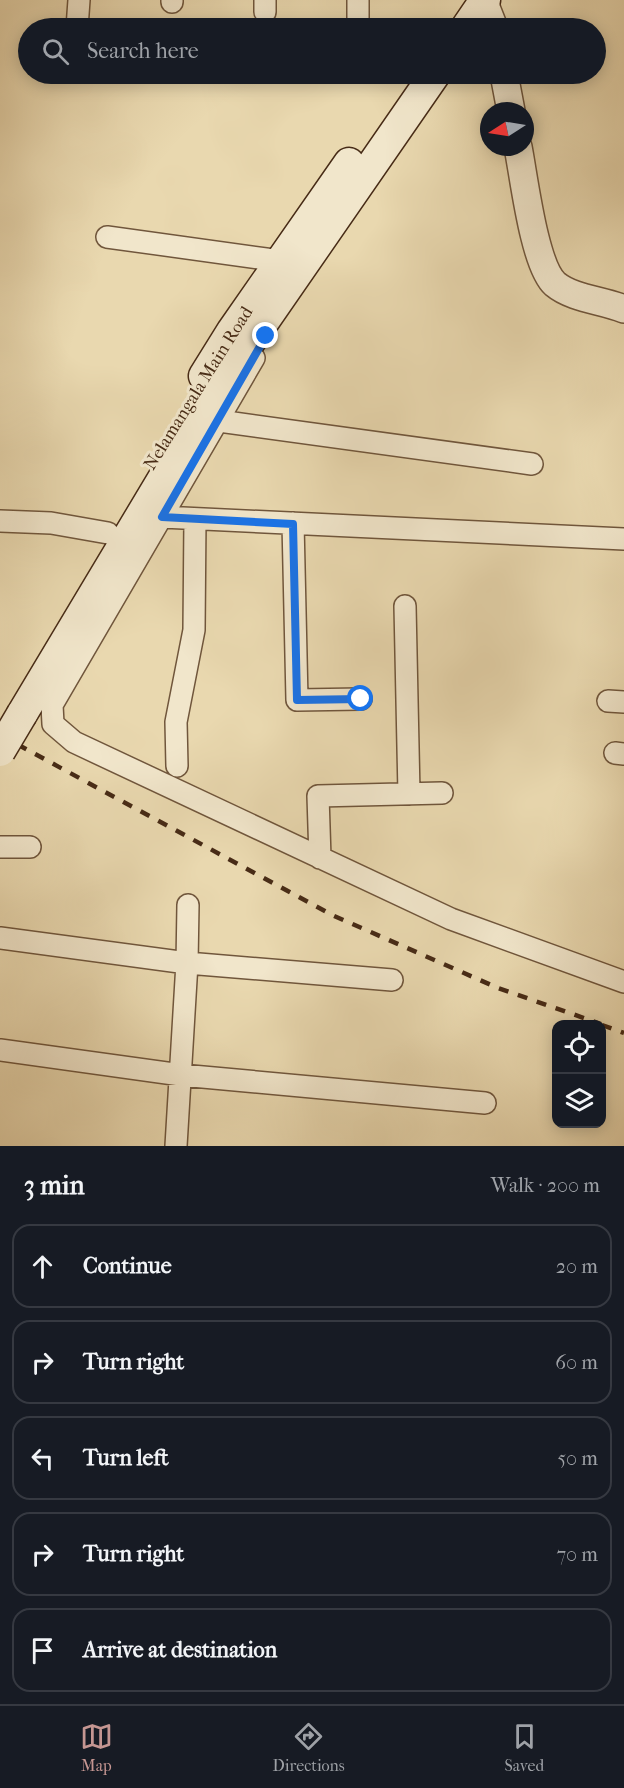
<!DOCTYPE html>
<html lang="en">
<head>
<meta charset="utf-8">
<style>
	body { margin:0; font-family:"IM FELL French Canon",serif; background:#20242c; color:#f1f3f6 }
	.controls { position:absolute; right:18px; bottom:18px; display:grid; overflow:hidden; border-radius:12px; box-shadow:0 3px 15px #0003 }
	.controls button { width:54px; height:54px; display:grid; place-items:center; padding:0; border:0; border-bottom:2px solid #363941; background:#171b24; color:#f1f3f6; font:30px sans-serif }
	.compass { position:absolute; left:480px; top:102px; width:54px; height:54px; border-radius:50%; background:#171b24; box-shadow:0 3px 15px #0003; rotate:258deg }
	.stop { position:absolute; width:18px; height:18px; margin:-14px; border:4px solid #1a73e8; border-radius:50%; background:#fff }
	.stop.end { background:#1a73e8; border-color:#fff; box-shadow:0 2px 6px #0008 }
	.list { margin:0; padding:0; list-style:none }
	h2 { display:flex; justify-content:space-between; align-items:center; height:78px; margin:0; padding:0 24px; font-size:26px }
	h2 small { font-size:20px; font-weight:400; color:#9ea1a6 }
	.list li { display:grid; grid-template-columns:39px 1fr auto; gap:18px; align-items:center; box-sizing:border-box; height:84px; margin:0 12px 12px; padding:0 12px; border:2px solid #363941; border-radius:18px }
	.list b { display:block; font-size:22px; white-space:nowrap }
	.list em { font-size:20px; font-style:normal; color:#9ea1a6 }
	.icon { flex:none; width:33px; height:33px; fill:none; stroke:currentColor; stroke-width:2; stroke-linecap:round; stroke-linejoin:round }
	.map { position:relative; flex:none; width:624px; height:1146px; overflow:hidden }
	.search { position:absolute; background:#171b24; box-shadow:0 3px 15px #0003; left:18px; right:18px; top:18px; height:66px; display:flex; align-items:center; gap:15px; box-sizing:border-box; padding:0 21px; border-radius:33px; color:#9ea1a6; font-size:22px }
	.sheet { height:558px; background:#171b24 }
	nav { display:flex; justify-content:space-around; align-items:center; box-sizing:border-box; height:84px; border-top:2px solid #363941; background:#171b24; font-size:16px; color:#9ea1a6 }
	nav a { display:grid; justify-items:center; gap:3px }
	nav .on { color:#c59692 }
	.map>svg:first-child { display:block }
	.lines { fill:none; stroke-linecap:round; stroke-linejoin:round }
	.minor-casing { stroke:#70563c; stroke-width:24 }
	.tertiary-casing { stroke:#70563c; stroke-width:30 }
	.secondary-casing { stroke:#472b16; stroke-width:33 }
	.minor { stroke:#f1e6cb; stroke-width:21 }
	.tertiary { stroke:#f1e6cb; stroke-width:27 }
	.secondary { stroke:#f1e6cb; stroke-width:30 }
	.rail { stroke:#472b16; stroke-width:4.5; stroke-dasharray:10 10; stroke-linecap:butt }
	.secondary-bridge-casing { stroke:#472b16; stroke-width:33; stroke-linecap:butt }
	.secondary-bridge { stroke:#f1e6cb; stroke-width:30 }
	.route { stroke:#1a73e8; stroke-width:8 }
	.labels { text-anchor:middle; stroke-width:6; stroke-linejoin:round; paint-order:stroke }
	.street-label { font-size:18px; fill:#472b16; stroke:#f1e6cb }
</style>
</head>
<body>
<div class="map">
<svg width="624" height="1146" viewBox="0 0 624 1146">
	<rect width="100%" height="100%" fill="#e9d8af"/>
	<filter id="stains"><feTurbulence type="fractalNoise" baseFrequency=".00333" numOctaves="4"/><feColorMatrix values="0 0 0 0 .2 0 0 0 0 .09 0 0 0 0 .02 0 0 0 .5 -.17"/></filter>
	<radialGradient id="worn" r=".72"><stop offset=".6" stop-color="#630" stop-opacity="0"/><stop offset="1" stop-color="#630" stop-opacity=".3"/></radialGradient>
	<g class="lines">
		<g class="minor-casing">
			<path id="minor" d="M172,2V0
				M265,12V0
				M358,22V0
				M77,28L79,0
				M107,237L281,261
				M254,358L52,705L53,724L74,742L451,919L624,982
				M219,421L532,464
				M162,517L624,539
				M0,521L51,523L108,533
				M293,523L297,700L361,699
				M405,606L409,794
				M608,701L624,702
				M615,753L624,754
				M177,766L176,722L194,630L195,519
				M0,847H30
				M320,858L318,796L442,793
				M0,938L187,963L392,980
				M0,1050L181,1075L485,1103
				M176,1146L187,963L188,905"/>
		</g>
		<g class="tertiary-casing">
			<path id="tertiary" d="M483,0L494,28
				M504,74L511,111
				M518,147C524,177 534,265 555,284C573,299 603,300 624,309"/>
		</g>
		<g class="secondary-casing">
			<path id="secondary" d="M466,28L485,0
				M204,376L232,331L349,163
				M22,714L213,395L435,74"/>
		</g>
		<use href="#minor" class="minor"/>
		<use href="#tertiary" class="tertiary"/>
		<use href="#secondary" class="secondary"/>
		<path class="rail" d="M0,735L332,915L498,988L601,1024
			M602,1025L624,1033"/>
		<g class="secondary-bridge-casing">
			<path id="secondary-bridge" d="M0,751L22,714"/>
		</g>
		<use href="#secondary-bridge" class="secondary-bridge"/>
	</g>
	<g class="lines">
		<path class="route" d="M266,336L162,517L293,524L297,700L361,699"/>
	</g>
	<g class="labels">
		<g class="street-label">
			<text transform="translate(198 388) rotate(-58)" y="6">Nelamangala Main Road</text>
		</g>
	</g>
	<rect width="100%" height="100%" filter="url(#stains)"/>
	<rect width="100%" height="100%" fill="url(#worn)"/>
</svg>
<div class="controls">
<button><svg class="icon" aria-label="locate" viewBox="0 0 24 24"><circle cx="12" cy="12" r="6"/><path d="M12 2v4M12 18v4M2 12h4M18 12h4"/></svg></button>
<button><svg class="icon" aria-label="layers" viewBox="0 0 24 24"><path d="M12 4l9 5-9 5-9-5zM3 14l9 5 9-5"/></svg></button>
</div>
<svg class="compass" viewBox="-18 -18 36 36"><path d="M0-13l5 13h-10z" fill="#e53935"/><path d="M0 13l5-13h-10z" fill="#9ea1a6"/></svg>
<div class="stop" style="left:361px;top:699px"></div>
<div class="stop end" style="left:266px;top:336px"></div>
<div class="search"><svg class="icon" aria-label="search" viewBox="0 0 24 24"><circle cx="10" cy="10" r="6"/><path d="M15 15l6 6"/></svg>Search here</div>
</div>
<section class="sheet">
<h2>3 min<small>Walk · 200 m</small></h2>
<ul class="list">
<li><svg class="icon" aria-label="ahead" viewBox="0 0 24 24"><path d="M12 20V5M6 11l6-6 6 6"/></svg><div><b>Continue</b></div><em>20 m</em></li>
<li><svg class="icon" aria-label="right" viewBox="0 0 24 24"><path d="M7 20v-9h11M14 6l5 5-5 5"/></svg><div><b>Turn right</b></div><em>60 m</em></li>
<li><svg class="icon" aria-label="left" viewBox="0 0 24 24"><path d="M17 20v-9H6M10 6l-5 5 5 5"/></svg><div><b>Turn left</b></div><em>50 m</em></li>
<li><svg class="icon" aria-label="right" viewBox="0 0 24 24"><path d="M7 20v-9h11M14 6l5 5-5 5"/></svg><div><b>Turn right</b></div><em>70 m</em></li>
<li><svg class="icon" aria-label="arrive" viewBox="0 0 24 24"><path d="M6 21V4h12l-3 4 3 4H6"/></svg><div><b>Arrive at destination</b></div></li>
</ul>
</section>
<nav>
<a class="on"><svg class="icon" aria-label="map" viewBox="0 0 24 24"><path d="M3 6l6-2 6 2 6-2v14l-6 2-6-2-6 2zM9 4v14M15 6v14"/></svg>Map</a>
<a><svg class="icon" aria-label="directions" viewBox="0 0 24 24"><path d="M12 3l9 9-9 9-9-9zM9 14v-3h6M13 9l2 2-2 2"/></svg>Directions</a>
<a><svg class="icon" aria-label="saved" viewBox="0 0 24 24"><path d="M7 4h10v16l-5-4-5 4z"/></svg>Saved</a>
</nav>
</body>
</html>
